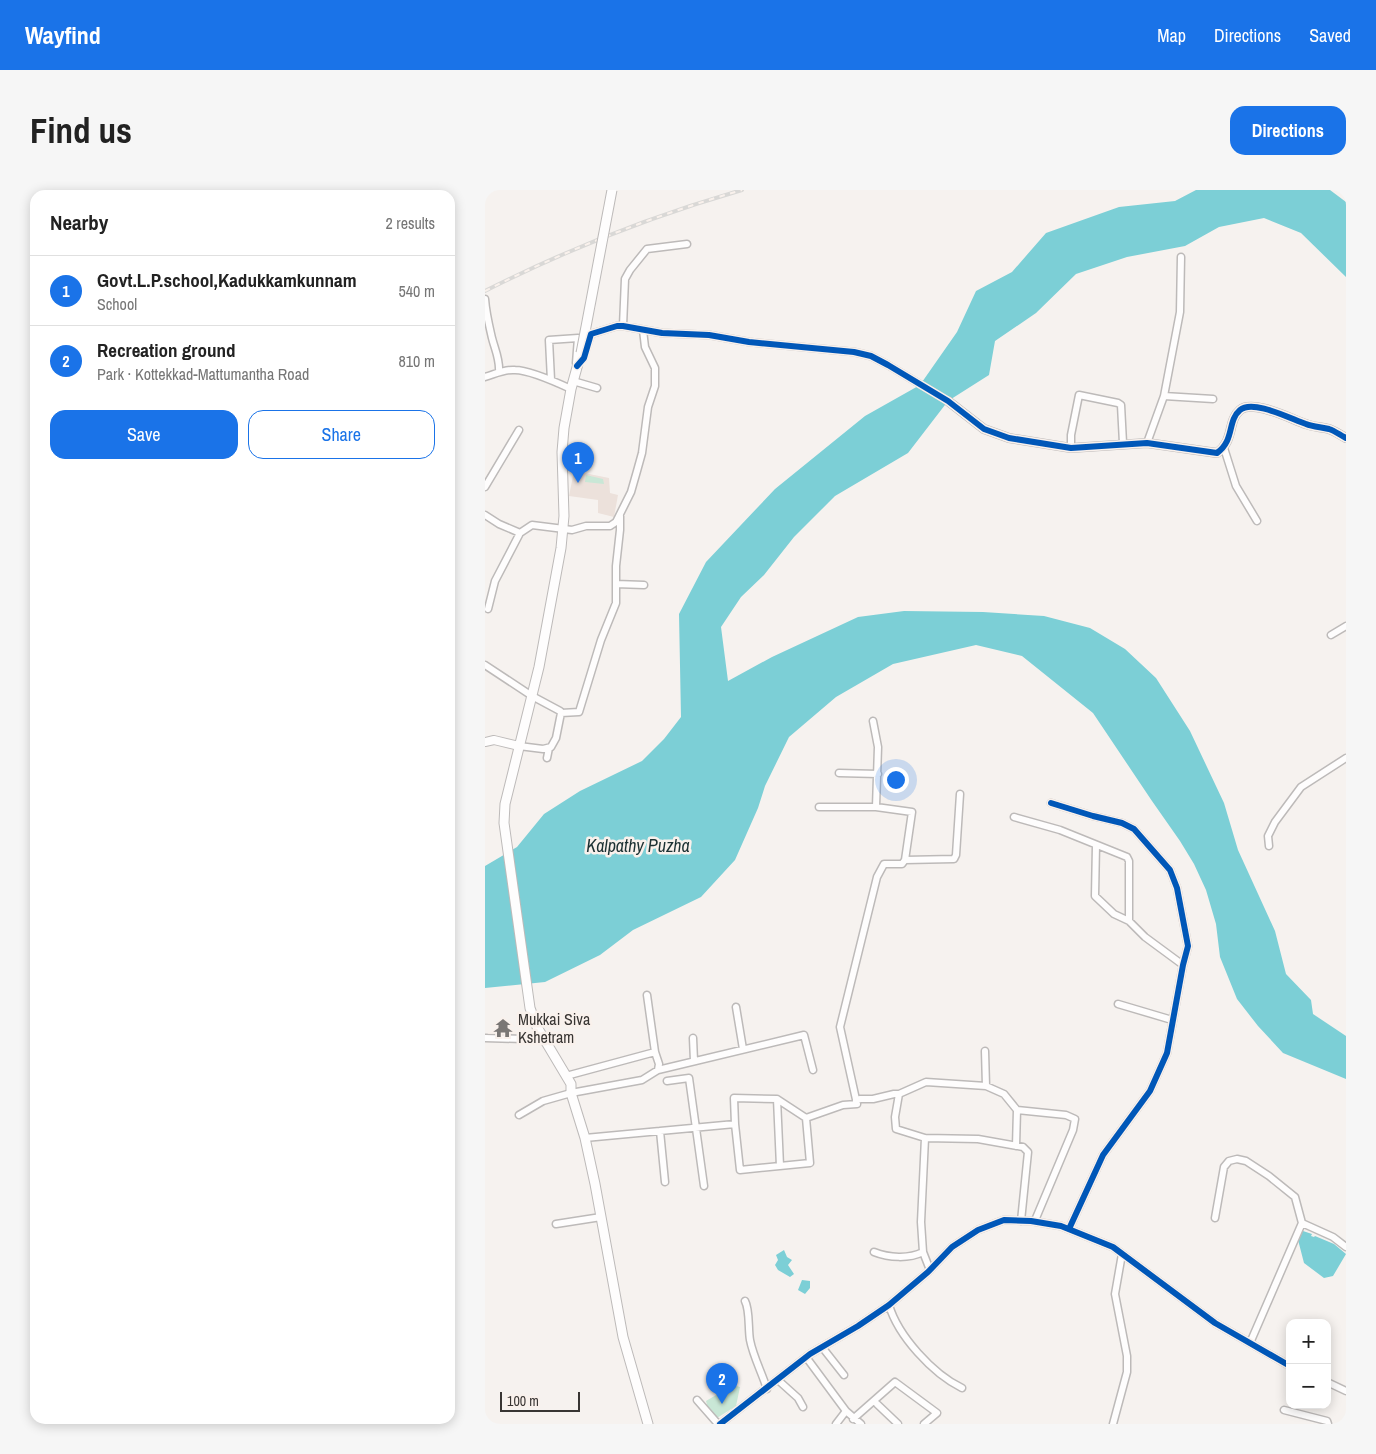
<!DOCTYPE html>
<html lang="en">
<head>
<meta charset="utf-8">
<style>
	body { margin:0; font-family:"Archivo Narrow",sans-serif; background:#f6f6f6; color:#222 }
	.controls { position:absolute; right:15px; bottom:15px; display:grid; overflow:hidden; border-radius:10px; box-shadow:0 2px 12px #0003 }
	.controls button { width:45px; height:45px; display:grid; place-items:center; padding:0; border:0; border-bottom:1px solid #e0e0e0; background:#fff; color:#222; font:25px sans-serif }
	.scale { position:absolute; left:15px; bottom:12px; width:80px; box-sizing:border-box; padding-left:5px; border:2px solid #383533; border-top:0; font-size:14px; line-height:18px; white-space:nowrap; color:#383533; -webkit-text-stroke:4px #f9f1ec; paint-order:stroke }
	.you { position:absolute; left:410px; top:589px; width:18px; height:18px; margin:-12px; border:4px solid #fff; border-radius:50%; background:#1a73e8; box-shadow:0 0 0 8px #1a73e833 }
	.badge { display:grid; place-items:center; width:32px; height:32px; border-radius:50%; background:#1a73e8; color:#fff; font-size:16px; font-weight:700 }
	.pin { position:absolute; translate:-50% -41px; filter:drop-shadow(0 1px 2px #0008) }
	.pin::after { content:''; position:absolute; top:26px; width:18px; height:15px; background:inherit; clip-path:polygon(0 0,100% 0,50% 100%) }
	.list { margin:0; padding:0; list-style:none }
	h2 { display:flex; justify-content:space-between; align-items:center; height:65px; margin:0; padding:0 20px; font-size:21px }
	h2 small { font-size:16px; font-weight:400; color:#767676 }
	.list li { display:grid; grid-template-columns:32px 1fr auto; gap:15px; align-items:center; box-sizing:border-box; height:70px; padding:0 20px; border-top:1px solid #e0e0e0 }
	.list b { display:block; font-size:19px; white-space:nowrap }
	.list p { margin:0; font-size:16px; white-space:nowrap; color:#767676 }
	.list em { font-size:16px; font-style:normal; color:#767676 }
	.actions { display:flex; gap:10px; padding:15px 20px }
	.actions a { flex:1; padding:11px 0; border:1px solid #1a73e8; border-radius:15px; text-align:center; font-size:18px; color:#1a73e8 }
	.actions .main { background:#1a73e8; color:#fff }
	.map { position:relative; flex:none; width:861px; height:1234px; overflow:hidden; border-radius:15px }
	header { display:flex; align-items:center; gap:30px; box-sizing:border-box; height:70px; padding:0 25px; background:#1a73e8; color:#fff }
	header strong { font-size:24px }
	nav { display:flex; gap:28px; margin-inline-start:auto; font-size:18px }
	.intro { display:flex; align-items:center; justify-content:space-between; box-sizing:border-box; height:120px; padding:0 30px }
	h1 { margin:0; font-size:35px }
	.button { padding:12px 22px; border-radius:15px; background:#1a73e8; color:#fff; font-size:18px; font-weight:700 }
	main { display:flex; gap:30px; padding:0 30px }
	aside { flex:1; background:#fff; border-radius:15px; box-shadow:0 2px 12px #0003 }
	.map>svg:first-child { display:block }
	.built { fill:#ece1db }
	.green { fill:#c9e7d6 }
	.water { fill:#7ccfd6 }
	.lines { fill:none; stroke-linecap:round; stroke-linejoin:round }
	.minor-casing { stroke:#bdbab9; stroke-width:9 }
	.tertiary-casing { stroke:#bdbab9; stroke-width:10 }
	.secondary-casing { stroke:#bdbab9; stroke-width:11 }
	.minor { stroke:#fefdfd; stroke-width:6 }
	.tertiary { stroke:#fefdfd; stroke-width:8 }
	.secondary { stroke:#fefdfd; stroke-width:9 }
	.rail-casing { stroke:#d9d8d6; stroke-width:4 }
	.rail { stroke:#f9f1ec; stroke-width:2; stroke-dasharray:5.5; stroke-linecap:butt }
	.secondary-bridge-casing { stroke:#bdbab9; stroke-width:11; stroke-linecap:butt }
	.secondary-bridge { stroke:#fefdfd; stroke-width:9 }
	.cycleway-casing { stroke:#f9f1ec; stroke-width:9 }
	.cycleway { stroke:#0057b8; stroke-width:6 }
	.labels { text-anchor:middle; stroke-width:5; stroke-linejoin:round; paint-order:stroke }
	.poi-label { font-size:16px; fill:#383533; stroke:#f9f1ec; text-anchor:start }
	.water-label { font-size:18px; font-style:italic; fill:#1c3133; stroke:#f9f1ec }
</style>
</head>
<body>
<header>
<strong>Wayfind</strong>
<nav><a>Map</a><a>Directions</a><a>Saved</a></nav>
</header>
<div class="intro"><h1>Find us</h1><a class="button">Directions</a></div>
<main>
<aside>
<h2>Nearby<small>2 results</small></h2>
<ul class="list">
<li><span class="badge">1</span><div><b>Govt.L.P.school,Kadukkamkunnam</b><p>School</p></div><em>540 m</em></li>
<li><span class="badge">2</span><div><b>Recreation ground</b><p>Park · Kottekkad-Mattumantha Road</p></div><em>810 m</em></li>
</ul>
<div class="actions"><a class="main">Save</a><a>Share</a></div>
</aside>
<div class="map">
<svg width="861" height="1234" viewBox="0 0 861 1234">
	<rect width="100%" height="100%" fill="#f6f2ef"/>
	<path class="built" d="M89,281L124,288L125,303L133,305L129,327L113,323V310L84,306Z"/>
	<path class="green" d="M101,285L118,289L119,294L100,292Z
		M248,1195L255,1197L251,1216L232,1228L223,1218L221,1211Z"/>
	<path class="water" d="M711,0H845L861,12V87L816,43L779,28L734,37L700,56L642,67L591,84L551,123L510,151L504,185L463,211L423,263L350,306L309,347L279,385L256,407L236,437L243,491L287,467L373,427L419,421L498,422L559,426L605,438L640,459L671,488L705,541L739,613L753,660L790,741L801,784L826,810L828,824L861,846V889L798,863L773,836L752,809L735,767L731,734L721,700L709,674L695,651L667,611L608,523L537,466L491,455L408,474L351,507L304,547L280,596L273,618L250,670L216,707L148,740L115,765L60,792L0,798V676L32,657L59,624L95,601L157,571L179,549L196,527L194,424L221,372L290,299L380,226L435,195L472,142L491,101L527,82L561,43L634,17L690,11Z
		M818,1041L827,1044L826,1046L829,1047L830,1046L849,1054L861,1064L848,1086L839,1088L819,1073L812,1046Z
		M299,1060L302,1067L307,1070L303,1075L309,1084L305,1087L293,1080L290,1075L293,1070L291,1065Z
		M317,1090L325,1091V1098L320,1104L313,1100Z"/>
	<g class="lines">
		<g class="minor-casing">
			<path id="minor" d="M0,109C1,123 4,135 7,148C10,160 15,169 14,182
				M138,136L140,89L145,80L162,59L202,54
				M98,169L106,144L132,136H138L177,143L224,145L264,152L369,162L386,166L403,175L463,211
				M0,187C10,184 20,179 30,180C44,180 73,193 86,199
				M66,190L64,150L93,148L91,173
				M88,191L112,198
				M679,206L728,209
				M662,253L679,206L695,122L696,67
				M586,258V245L594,205L633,213L636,215L638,253
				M739,258L751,296L772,331
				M0,297L34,240
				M0,325L14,334L35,343
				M131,394L159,395
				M3,419L10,391L35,343L47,335L87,340L101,336H125L131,332L146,302L152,281L157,263L163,217L170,196V178L160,157L158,140
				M846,445L861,436
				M0,475L47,506L75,521
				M388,531L393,557L391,617
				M34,556L58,559L66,557L71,548L76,523L94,522L116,450L131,413V376L135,340V326
				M62,568L64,558L66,557
				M354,583L393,584
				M566,613L608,626L637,633L649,639L685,680L692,698L703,756L698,775L682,863L665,901L618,965L584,1039
				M529,627L575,640L642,667L644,671V731
				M611,655L610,706L629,724L644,731L660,747L698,775
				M784,656L783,646L790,632L816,597L861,568
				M420,670L469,669L471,665L475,604
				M162,805L170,862L174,874L173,880
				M633,814L687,830
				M251,817L258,859
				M0,848L38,849L56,844
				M208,848L209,871
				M500,861L501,896
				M81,886L170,862
				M182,891L204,888L219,996
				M414,904L410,927L411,939L440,948L493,949L538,957L543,962L536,1031
				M292,909L295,976
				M371,911L375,909H388L409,904H414L441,892L501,896L519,904L532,920L531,956
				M532,920L581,925L590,929L588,940L551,1028L552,1032
				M34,925L58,911L86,903L157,890L173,880L319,845L328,880
				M321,928L358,915L372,914L355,837L392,687L399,674H417L420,670L427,622L391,617H334
				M175,941L180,992
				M100,948L250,934L255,980L325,973L321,928L292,909L249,908L250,934
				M730,1028L739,977L744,971L752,969L761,971L784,986L810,1007L817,1033L765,1153
				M817,1033L848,1047L861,1057
				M71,1034L116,1027
				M389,1062C404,1068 424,1069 438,1062L445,1080
				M438,1062L436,1032L440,948
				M260,1111C265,1120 263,1139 265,1150C268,1166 277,1183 282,1199
				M404,1115C413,1146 448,1184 477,1198
				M337,1157L359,1185
				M321,1167L361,1221L376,1234
				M293,1190L313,1208L318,1217
				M842,1192L861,1201
				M212,1210L233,1234
				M392,1214L413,1234
				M799,1220L842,1231L843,1234
				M368,1229L410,1192L452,1223L439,1234
				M235,1234L325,1164L373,1136L404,1115L443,1082L467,1057L493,1040L519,1030L546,1031L576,1036L628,1057L730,1133L805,1176
				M351,1234L361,1221
				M628,1234L642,1182V1166L630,1104L637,1064"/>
		</g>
		<g class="tertiary-casing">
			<path id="tertiary" d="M463,211L499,239L524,248L586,258L662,253L732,263C750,250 742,231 755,220C768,209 806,229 821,234C828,237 836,237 844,239C850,241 855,245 861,248
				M0,552L9,550L34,556"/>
		</g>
		<g class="secondary-casing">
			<path id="secondary" d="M96,163L86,199L79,238L77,262L79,326L76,358L54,477L20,614L19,633L45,818L52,837L86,894V903L100,948L110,994L138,1147L163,1234"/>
		</g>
		<use href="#minor" class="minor"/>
		<use href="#tertiary" class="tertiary"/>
		<use href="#secondary" class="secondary"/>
		<g class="rail-casing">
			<path id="rail" d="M0,101C81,60 170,25 257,0"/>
		</g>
		<use href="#rail" class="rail"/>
		<g class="secondary-bridge-casing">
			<path id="secondary-bridge" d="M96,163L127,0"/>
		</g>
		<use href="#secondary-bridge" class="secondary-bridge"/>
		<g class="cycleway-casing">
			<path id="cycleway" d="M92,176L99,168L106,144L132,136H138L177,143L224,145L264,152L369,162L386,166L403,175L463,211L499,239L524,248L586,258L662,253L732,263C750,250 742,231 755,220C768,209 806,229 821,234C828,237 836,237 844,239C850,241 855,245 861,248
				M566,613L608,626L637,633L649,639L685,680L692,698L703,756L698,775L682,863L665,901L618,965L584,1039
				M235,1234L325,1164L373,1136L404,1115L443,1082L467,1057L493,1040L519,1030L546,1031L576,1036L628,1057L730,1133L805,1176"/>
		</g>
		<use href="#cycleway" class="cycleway"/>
	</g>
	<defs>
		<g id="temple-bare" transform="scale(1.5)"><path d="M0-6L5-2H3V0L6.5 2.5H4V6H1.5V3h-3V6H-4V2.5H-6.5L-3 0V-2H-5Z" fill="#7a7775" stroke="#f9f1ec" stroke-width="2.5" paint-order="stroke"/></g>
	</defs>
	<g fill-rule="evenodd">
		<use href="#temple-bare" x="18" y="838"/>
	</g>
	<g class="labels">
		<g class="poi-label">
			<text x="33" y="835">Mukkai Siva<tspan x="33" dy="18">Kshetram</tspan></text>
		</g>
		<g class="water-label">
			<text x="153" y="662">Kalpathy Puzha</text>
		</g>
	</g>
</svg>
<div class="controls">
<button>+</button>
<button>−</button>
</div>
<div class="scale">100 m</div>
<div class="you"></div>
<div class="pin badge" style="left:93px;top:293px">1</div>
<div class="pin badge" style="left:237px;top:1214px">2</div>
</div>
</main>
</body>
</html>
